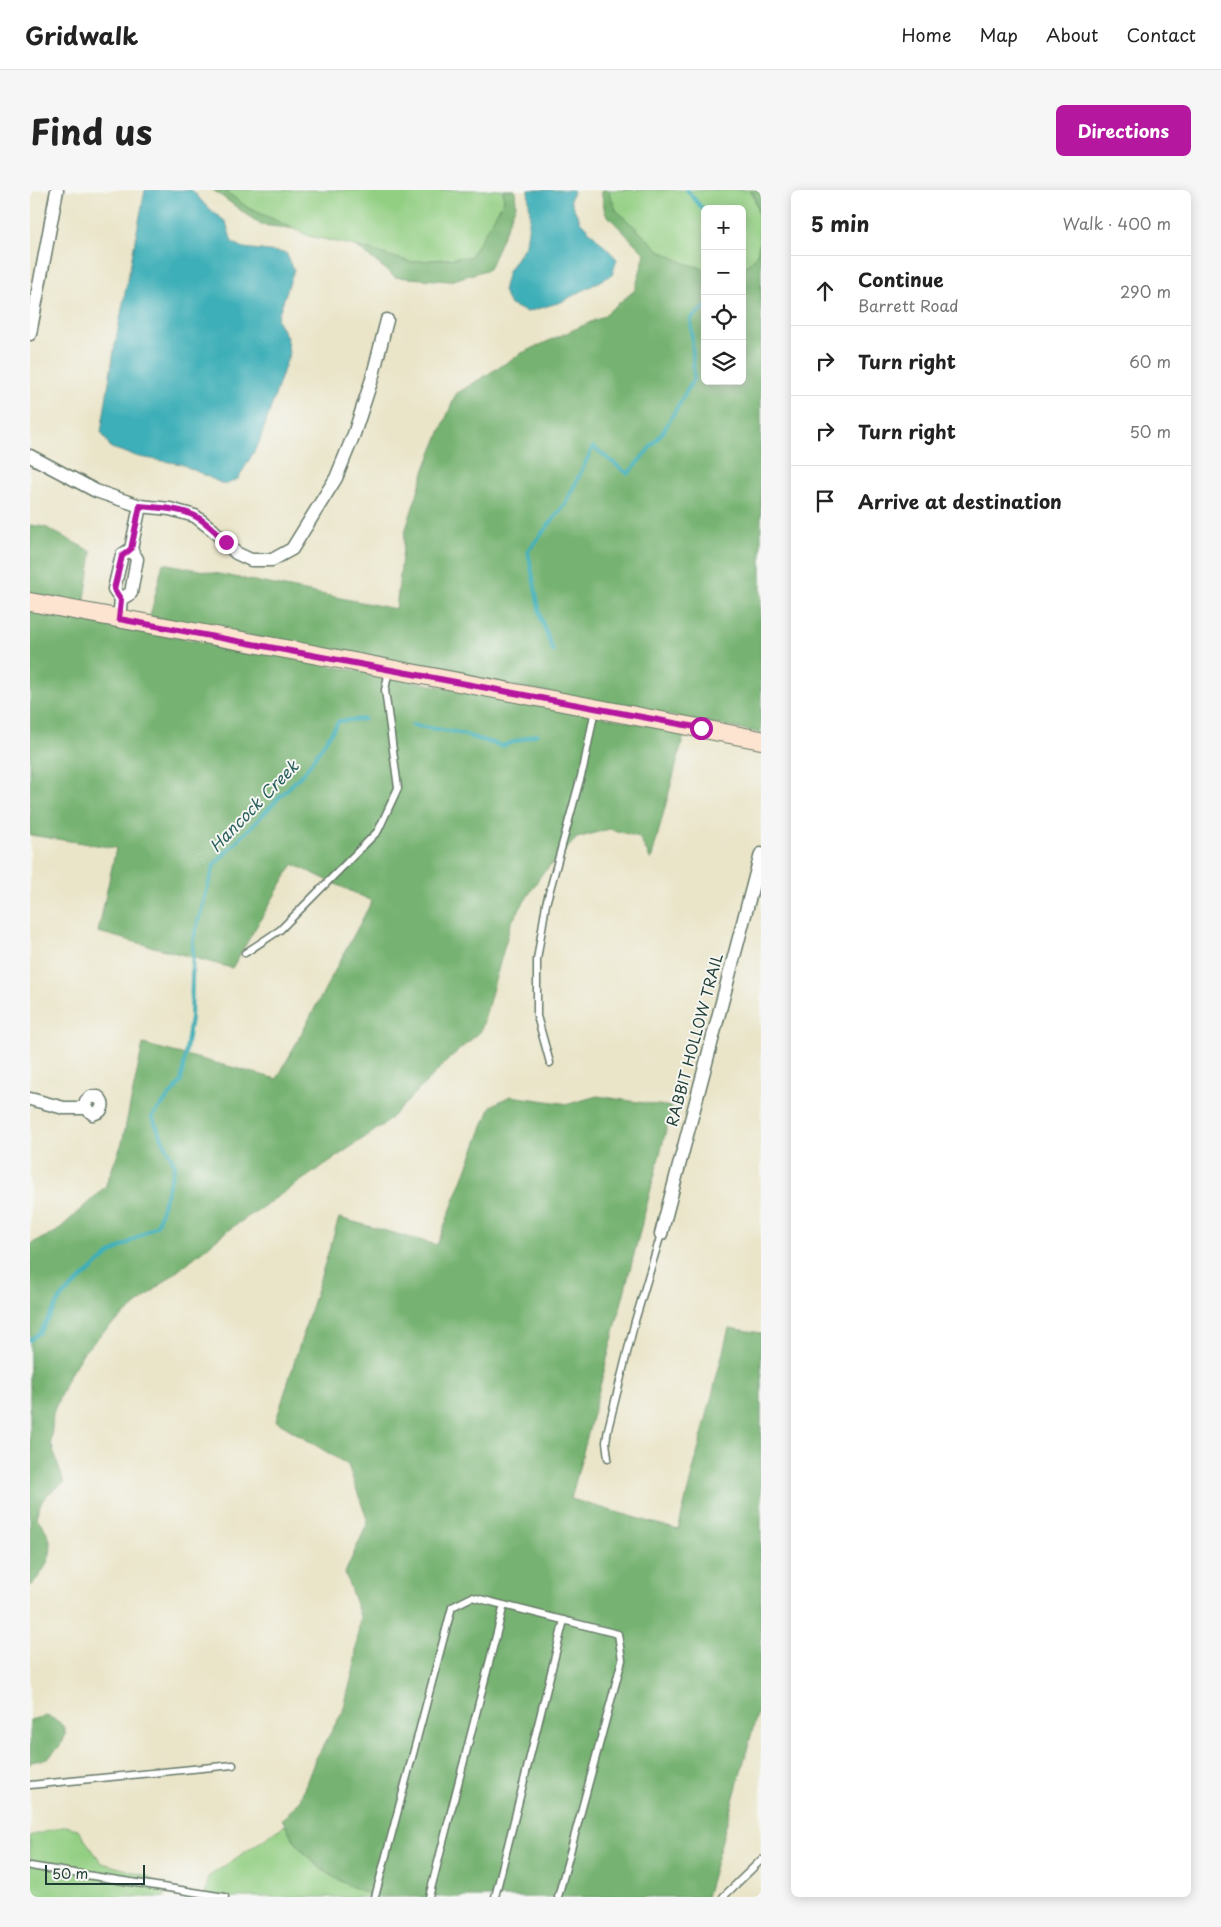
<!DOCTYPE html>
<html lang="en">
<head>
<meta charset="utf-8">
<style>
	body { margin:0; font-family:"Playpen Sans",sans-serif; background:#f6f6f6; color:#222 }
	.controls { position:absolute; right:15px; top:15px; display:grid; overflow:hidden; border-radius:8px; box-shadow:0 2px 12px #0003 }
	.controls button { width:45px; height:45px; display:grid; place-items:center; padding:0; border:0; border-bottom:1px solid #e0e0e0; background:#fff; color:#222; font:25px sans-serif }
	.scale { position:absolute; left:15px; bottom:12px; width:100px; box-sizing:border-box; padding-left:5px; border:2px solid #1f3d34; border-top:0; font-size:14px; line-height:18px; white-space:nowrap; color:#1f3d34; -webkit-text-stroke:4px #f6f6f2; paint-order:stroke }
	.stop { position:absolute; width:15px; height:15px; margin:-11px; border:4px solid #b5179e; border-radius:50%; background:#fff }
	.stop.end { background:#b5179e; border-color:#fff; box-shadow:0 1px 5px #0008 }
	.list { margin:0; padding:0; list-style:none }
	h2 { display:flex; justify-content:space-between; align-items:center; height:65px; margin:0; padding:0 20px; font-size:21px }
	h2 small { font-size:16px; font-weight:400; color:#767676 }
	.list li { display:grid; grid-template-columns:32px 1fr auto; gap:15px; align-items:center; box-sizing:border-box; height:70px; padding:0 20px; border-top:1px solid #e0e0e0 }
	.list b { display:block; font-size:19px; white-space:nowrap }
	.list p { margin:0; font-size:16px; white-space:nowrap; color:#767676 }
	.list em { font-size:16px; font-style:normal; color:#767676 }
	.icon { flex:none; width:28px; height:28px; fill:none; stroke:currentColor; stroke-width:2; stroke-linecap:round; stroke-linejoin:round }
	.map { position:relative; flex:none; width:731px; height:1707px; overflow:hidden; border-radius:8px }
	header { display:flex; align-items:center; gap:30px; box-sizing:border-box; height:70px; padding:0 25px; background:#fff; border-bottom:1px solid #e0e0e0 }
	header strong { font-size:24px }
	nav { display:flex; gap:28px; margin-inline-start:auto; font-size:18px }
	.intro { display:flex; align-items:center; justify-content:space-between; box-sizing:border-box; height:120px; padding:0 30px }
	h1 { margin:0; font-size:35px }
	.button { padding:12px 22px; border-radius:8px; background:#b5179e; color:#fff; font-size:18px; font-weight:700 }
	main { display:flex; gap:30px; padding:0 30px }
	aside { flex:1; background:#fff; border-radius:8px; box-shadow:0 2px 12px #0003 }
	.map>svg:first-child { display:block }
	.green { fill:#93cf83; stroke:#59865c }
	.forest { fill:#76b271; stroke:#4a7852 }
	.water { fill:#3eafb8; stroke:#2e7676 }
	.lines { fill:none; stroke-linecap:round; stroke-linejoin:round }
	.stream { stroke:#3eafb8; stroke-width:4 }
	.lane-casing { stroke:#667868; stroke-width:9 }
	.street-casing { stroke:#667868; stroke-width:15 }
	.secondary-casing { stroke:#667868; stroke-width:20 }
	.lane { stroke:#fff; stroke-width:6 }
	.street { stroke:#fff; stroke-width:12 }
	.secondary { stroke:#fde4d1; stroke-width:18 }
	.route { stroke:#b5179e; stroke-width:6 }
	.labels { text-anchor:middle; stroke-width:4; stroke-linejoin:round; paint-order:stroke }
	.street-label { font-size:15px; fill:#1f3d34; stroke:#f6f6f2 }
	.water-label { font-size:16px; font-style:italic; fill:#285f5c; stroke:#f6f6f2 }
</style>
</head>
<body>
<header>
<strong>Gridwalk</strong>
<nav><a>Home</a><a>Map</a><a>About</a><a>Contact</a></nav>
</header>
<div class="intro"><h1>Find us</h1><a class="button">Directions</a></div>
<main>
<div class="map">
<svg width="731" height="1707" viewBox="0 0 731 1707">
	<rect width="100%" height="100%" fill="#f6f6f2"/>
	<filter id="ink" filterUnits="userSpaceOnUse"><feTurbulence type="fractalNoise" baseFrequency=".02" numOctaves="2"/><feDisplacementMap in="SourceGraphic" scale="10" xChannelSelector="R" yChannelSelector="G"/><feConvolveMatrix kernelMatrix="1 2 1 2 8 2 1 2 1" color-interpolation-filters="sRGB"/></filter>
	<filter id="wash" filterUnits="userSpaceOnUse"><feTurbulence type="fractalNoise" baseFrequency=".0096" numOctaves="4" result="noise"/><feDisplacementMap in="SourceGraphic" scale="20" xChannelSelector="R" yChannelSelector="G"/><feGaussianBlur stdDeviation="1.12" result="paint"/><feColorMatrix in="noise" values="0 0 0 0 0 0 0 0 0 0 0 0 0 0 0 0 0 1.4 0 .05"/><feComposite in="paint" operator="in"/></filter>
	<g filter="url(#wash)">
		<rect width="100%" height="100%" fill="#eae5c9"/>
		<path class="green" d="M194,0H473L474,11L440,67L380,72L326,56L279,46L218,18Z
			M578,0H720C730,14 731,49 727,65C724,70 717,75 712,78V19H675V79L654,73L629,60L586,20Z
			M255,1635C277,1676 305,1691 347,1707H175L178,1687Z
			M36,1636L47,1639L72,1673L118,1686L134,1703L135,1707H0V1646Z"/>
		<path class="forest" d="M183,0H194L218,18L266,39L231,35Z
			M473,0H485L486,15L459,79L420,91L365,87L326,56L380,72L440,67L474,11Z
			M571,0H578L586,20L629,60L654,73L675,79V191H712V78C726,71 729,61 731,47V543L0,404V335L15,337L62,362L54,415L120,427L133,373L366,419L375,342L396,276L426,204L492,163L572,127L605,100L615,64L575,23Z
			M720,0H731V34L724,5Z
			M0,420L655,542L621,670L609,647L579,639L547,648L511,685L481,733L451,841L422,866L356,933L194,1043L72,1143L53,1163L38,1187L23,1223L21,1253L34,1293C17,1303 11,1308 6,1327C12,1334 18,1342 20,1351C24,1366 11,1387 0,1396V1054L26,1042L75,997L92,953L113,854L247,889L342,711L263,674L202,778L68,742L86,658L0,645Z
			M480,906L539,914L567,906L642,917L541,1309L648,1340L699,1138L731,1143V1510L676,1707H347C301,1690 276,1674 252,1629L269,1612L285,1570L313,1521L324,1478L330,1426L315,1383L338,1332L318,1275L246,1231L309,1028L407,1055L461,916Z
			M16,1526C36,1532 42,1544 26,1560C23,1562 20,1567 17,1568C13,1570 6,1571 1,1572L0,1575V1530Z"/>
		<path class="water" d="M115,0H162L176,16L196,32L202,52L214,58L256,63L264,80L247,129L257,148L259,164L229,253L208,289L195,295L151,274L109,267L81,258L71,242L84,160Z
			M498,0H544L540,10L550,31L587,69L582,85L531,112L497,122L480,115L473,101L478,81L496,54L500,25Z"/>
		<g class="lines">
			<path class="stream" d="M657,0L675,22
				M523,461L511,429L498,361L536,313L563,257L598,284L633,242L664,188L661,128L675,117
				M382,535L425,542L472,556L507,544
				M0,1150L10,1142L32,1106L77,1066L127,1035L145,975L122,927L151,892L161,828L163,750L184,675L276,580L309,531L334,529"/>
		</g>
	</g>
	<g filter="url(#ink)">
		<g class="lines">
			<g class="lane-casing">
				<path id="lane" d="M215,763L250,740L348,641L368,598L355,500L359,480
					M520,873L507,826V770L516,714L554,575L565,519
					M578,1268L576,1252L578,1239L605,1131L631,1044
					M0,1595L203,1575
					M0,1676L195,1707
					M345,1707L422,1417L442,1407L588,1444L592,1470L528,1707
					M399,1707L474,1415
					M465,1707L534,1430
					M693,1707L731,1670"/>
			</g>
			<g class="street-casing">
				<path id="street" d="M0,144L27,0
					M0,266L66,301L110,316L101,359
					M110,316L140,319L165,326L183,340L206,363L221,370H242L262,359L306,288L324,244L342,189L357,130
					M89,429L91,409L84,399L92,365L101,359L107,369L101,403L91,409
					M0,909L34,918H56L63,924L70,921C74,916 73,911 68,907H61L56,911V918
					M631,1044L731,664"/>
			</g>
			<g class="secondary-casing">
				<path id="secondary" d="M0,412L277,463L731,550"/>
			</g>
			<use href="#lane" class="lane"/>
			<use href="#street" class="street"/>
			<use href="#secondary" class="secondary"/>
		</g>
	</g>
	<g class="lines" filter="url(#ink)">
		<path class="route" d="M196,352C187,343 177,332 165,326C149,318 128,318 110,316L101,359L92,366L84,399L91,410L89,429L671,538"/>
	</g>
	<g class="labels">
		<g class="street-label">
			<text transform="translate(665 850) rotate(-75)" y="5">RABBIT HOLLOW TRAIL</text>
		</g>
		<g class="water-label">
			<text transform="translate(224 616) rotate(-46)" y="6">Hancock Creek</text>
		</g>
	</g>
</svg>
<div class="controls">
<button>+</button>
<button>−</button>
<button><svg class="icon" aria-label="locate" viewBox="0 0 24 24"><circle cx="12" cy="12" r="6"/><path d="M12 2v4M12 18v4M2 12h4M18 12h4"/></svg></button>
<button><svg class="icon" aria-label="layers" viewBox="0 0 24 24"><path d="M12 4l9 5-9 5-9-5zM3 14l9 5 9-5"/></svg></button>
</div>
<div class="scale">50 m</div>
<div class="stop" style="left:671px;top:538px"></div>
<div class="stop end" style="left:196px;top:352px"></div>
</div>
<aside>
<h2>5 min<small>Walk · 400 m</small></h2>
<ul class="list">
<li><svg class="icon" aria-label="ahead" viewBox="0 0 24 24"><path d="M12 20V5M6 11l6-6 6 6"/></svg><div><b>Continue</b><p>Barrett Road</p></div><em>290 m</em></li>
<li><svg class="icon" aria-label="right" viewBox="0 0 24 24"><path d="M7 20v-9h11M14 6l5 5-5 5"/></svg><div><b>Turn right</b></div><em>60 m</em></li>
<li><svg class="icon" aria-label="right" viewBox="0 0 24 24"><path d="M7 20v-9h11M14 6l5 5-5 5"/></svg><div><b>Turn right</b></div><em>50 m</em></li>
<li><svg class="icon" aria-label="arrive" viewBox="0 0 24 24"><path d="M6 21V4h12l-3 4 3 4H6"/></svg><div><b>Arrive at destination</b></div></li>
</ul>
</aside>
</main>
</body>
</html>
